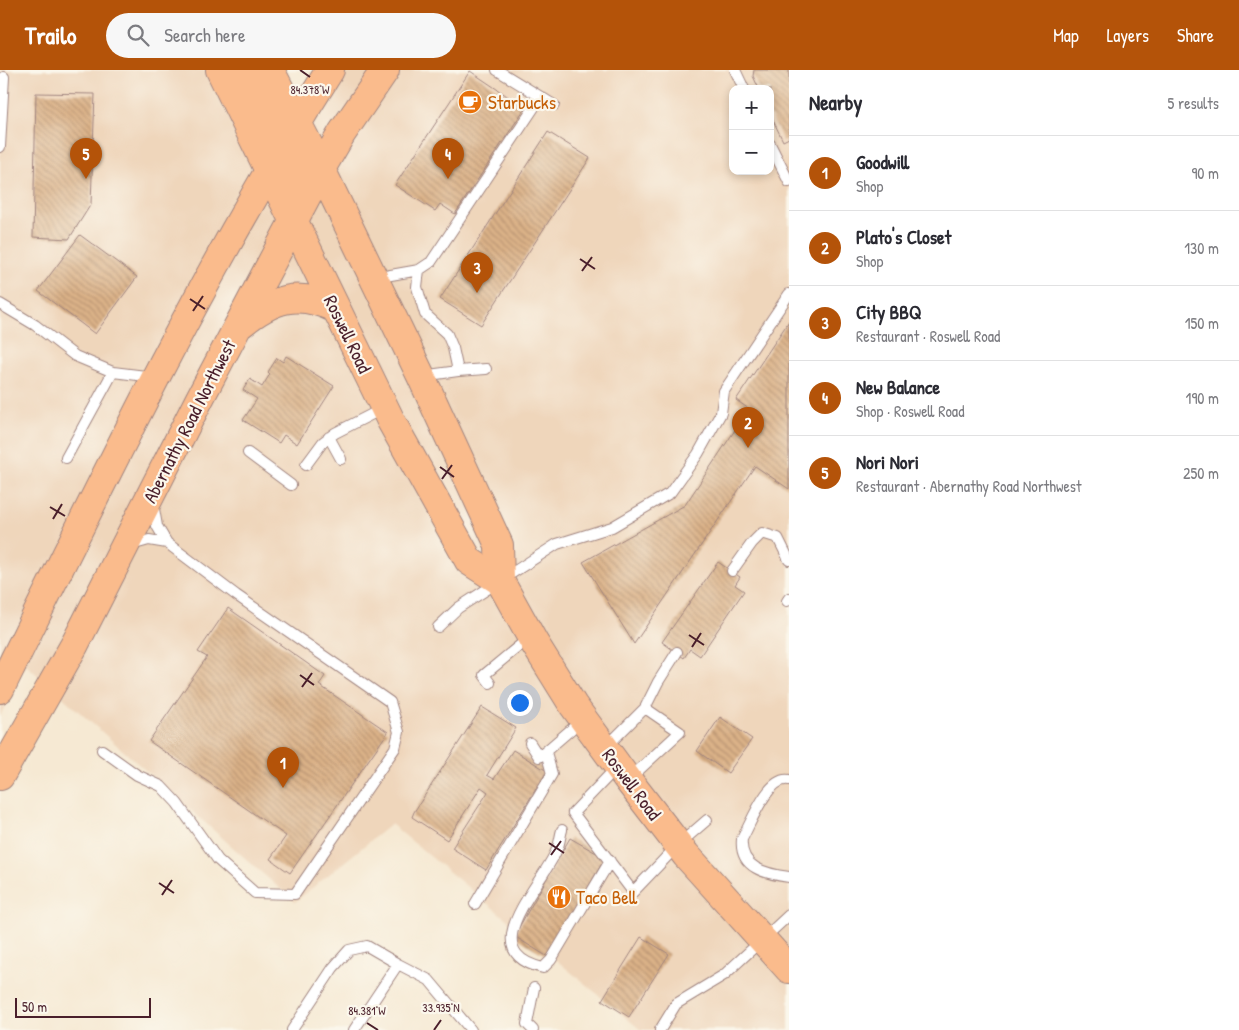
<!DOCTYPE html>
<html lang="en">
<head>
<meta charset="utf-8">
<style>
	body { margin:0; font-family:"Patrick Hand",sans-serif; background:#f7f7f7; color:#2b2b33 }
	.controls { position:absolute; right:15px; top:15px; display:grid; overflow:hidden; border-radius:10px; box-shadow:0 2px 8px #0003 }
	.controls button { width:45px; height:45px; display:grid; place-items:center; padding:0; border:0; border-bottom:1px solid #e1e1e2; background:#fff; color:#2b2b33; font:25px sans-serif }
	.scale { position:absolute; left:15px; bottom:12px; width:136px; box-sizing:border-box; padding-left:5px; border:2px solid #4a1f2b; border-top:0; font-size:14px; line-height:18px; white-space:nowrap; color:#4a1f2b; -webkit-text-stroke:4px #fbf7ec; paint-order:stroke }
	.you { position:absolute; left:519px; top:632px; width:18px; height:18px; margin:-12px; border:4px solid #fff; border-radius:50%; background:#1a73e8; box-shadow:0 0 0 8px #1a73e833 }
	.badge { display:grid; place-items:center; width:32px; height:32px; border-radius:50%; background:#b45309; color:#fff; font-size:16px; font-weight:700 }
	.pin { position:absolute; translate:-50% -41px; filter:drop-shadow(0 1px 2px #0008) }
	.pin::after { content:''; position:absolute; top:26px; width:18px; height:15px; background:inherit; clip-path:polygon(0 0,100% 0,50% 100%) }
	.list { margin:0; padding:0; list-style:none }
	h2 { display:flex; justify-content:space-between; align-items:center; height:65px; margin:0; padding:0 20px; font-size:21px }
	h2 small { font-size:16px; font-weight:400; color:#7c7c81 }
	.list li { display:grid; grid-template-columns:32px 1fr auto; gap:15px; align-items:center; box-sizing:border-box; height:75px; padding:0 20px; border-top:1px solid #e1e1e2 }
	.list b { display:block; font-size:19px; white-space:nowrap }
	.list p { margin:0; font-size:16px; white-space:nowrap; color:#7c7c81 }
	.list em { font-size:16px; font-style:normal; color:#7c7c81 }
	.icon { flex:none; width:28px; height:28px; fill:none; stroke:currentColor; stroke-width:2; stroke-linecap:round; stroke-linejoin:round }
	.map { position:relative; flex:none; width:789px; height:960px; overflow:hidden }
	header { display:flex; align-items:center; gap:30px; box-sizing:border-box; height:70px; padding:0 25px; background:#b45309; color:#fff }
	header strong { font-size:24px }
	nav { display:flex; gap:28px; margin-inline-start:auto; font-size:18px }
	.search { width:350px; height:45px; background:#f7f7f7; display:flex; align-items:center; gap:12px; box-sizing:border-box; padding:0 18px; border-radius:28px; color:#7c7c81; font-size:19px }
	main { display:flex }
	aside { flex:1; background:#fff }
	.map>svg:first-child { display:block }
	.built { fill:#efd6bb; fill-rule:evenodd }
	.building { fill:url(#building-back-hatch) }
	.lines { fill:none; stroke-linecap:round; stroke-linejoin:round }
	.service-casing { stroke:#a0847f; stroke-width:12 }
	.primary-casing { stroke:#a0847f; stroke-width:30 }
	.service { stroke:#fff; stroke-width:10 }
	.primary { stroke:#fabb8c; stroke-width:28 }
	.ticks { fill:none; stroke:#4a1f2b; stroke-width:2 }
	.labels { text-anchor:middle; stroke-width:4.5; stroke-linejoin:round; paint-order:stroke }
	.food-label { font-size:19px; fill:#c56008; stroke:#fbf7ec; text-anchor:start }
	.street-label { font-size:19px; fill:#4a1f2b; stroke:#fbf7ec }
	.ticks-label { font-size:12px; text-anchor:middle; fill:#4a1f2b; stroke:#fbf7ec; stroke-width:4.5; stroke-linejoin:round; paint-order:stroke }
</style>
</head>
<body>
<header>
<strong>Trailo</strong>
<div class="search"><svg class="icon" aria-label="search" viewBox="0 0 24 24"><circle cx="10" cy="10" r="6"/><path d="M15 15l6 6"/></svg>Search here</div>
<nav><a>Map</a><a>Layers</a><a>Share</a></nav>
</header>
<main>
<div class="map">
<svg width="789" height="960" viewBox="0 0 789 960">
	<defs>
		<pattern id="building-back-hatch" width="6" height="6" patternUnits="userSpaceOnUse" patternTransform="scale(1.25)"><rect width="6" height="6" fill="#dbb288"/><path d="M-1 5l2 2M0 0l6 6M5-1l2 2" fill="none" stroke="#b4906f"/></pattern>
	</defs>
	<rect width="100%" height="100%" fill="#fbf7ec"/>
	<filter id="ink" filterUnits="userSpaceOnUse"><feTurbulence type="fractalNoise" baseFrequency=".02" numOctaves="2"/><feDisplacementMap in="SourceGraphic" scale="10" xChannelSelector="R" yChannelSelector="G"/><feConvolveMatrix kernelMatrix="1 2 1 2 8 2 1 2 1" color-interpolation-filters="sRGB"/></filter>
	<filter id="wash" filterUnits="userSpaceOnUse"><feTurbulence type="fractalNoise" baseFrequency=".0096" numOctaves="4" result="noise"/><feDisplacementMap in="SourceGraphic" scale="20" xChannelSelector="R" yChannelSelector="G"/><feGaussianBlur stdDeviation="1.12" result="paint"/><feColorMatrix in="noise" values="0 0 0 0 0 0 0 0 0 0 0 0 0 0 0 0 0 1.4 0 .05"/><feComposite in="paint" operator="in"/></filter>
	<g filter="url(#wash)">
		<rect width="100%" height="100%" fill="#f6e9d3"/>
		<path class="built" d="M0,0H249L283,88L344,0H789V960H641L391,754L295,832L26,595L0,646ZM733,19H770V101H733Z"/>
		<g id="blocks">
			<path class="building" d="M754,0H789V68L783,71L770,44V19H759L753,6Z
				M470,1L525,38L455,144L440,134L435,141L395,115Z
				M36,23L95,24L91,134L69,169L33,167Z
				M548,62L590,88L481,255L440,229Z
				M80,165L137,207L95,264L38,221Z
				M789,251V419L755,396L634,574L583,492L685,435L749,339L736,330Z
				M286,286L334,316L297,374L284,365L279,373L243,350L257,329L243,320L250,309L262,317L270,304L268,302L277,288L283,292Z
				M718,492L740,507L735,515L744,521L700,586L690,579L684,588L662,572Z
				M228,538L325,606L319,615L388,662L290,803L270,789L286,766L149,671L207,587L198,582Z
				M482,637L516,658L487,705L494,709L513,680L547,701L486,800L452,778L488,722L481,717L447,770L412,747L414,742Z
				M720,647L752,669L728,703L697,681Z
				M570,768L605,788L548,887L514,866Z
				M641,867L669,884L629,947L602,930Z"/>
		</g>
	</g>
	<g filter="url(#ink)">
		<use href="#blocks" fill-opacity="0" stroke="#a0847f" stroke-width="1"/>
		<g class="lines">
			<g class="service-casing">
				<path id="service" d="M497,0L554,35
					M735,0L744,19
					M770,74L789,112
					M0,77L4,7
					M419,200L417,217L425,244L447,264L453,278L458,301
					M374,208L419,200L431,192L541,27
					M0,234L35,255L75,286L113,302L154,307
					M422,306L458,301L486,299
					M329,367L341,389
					M248,383L291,415
					M66,388L113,302
					M306,395L323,372L335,363L384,338
					M131,475L149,470L167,473
					M732,501L752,473L762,463L778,468L789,490
					M787,531L789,528
					M438,557L458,538L557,474L612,457L670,423L698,384L721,343L724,321L789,224
					M490,613L484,605L530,567
					M530,673L539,687L582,650
					M605,678L645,638L658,612L677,582
					M102,680L137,705L161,716L177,733L218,790L255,823L295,824L395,678L399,662L390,632L236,525L167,473L157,456L153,433
					M617,697L573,743L633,822L678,775L707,750
					M628,710L680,662L645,638
					M789,710C768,706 751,753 742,769C739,798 766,804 789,807
					M562,760C560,766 560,773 557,779C544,814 471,881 543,898L551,890L610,791
					M475,834L552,704L546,682
					M292,960L333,898L349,880L367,876L398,894
					M354,960L398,894L429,910L471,960
					M533,960L527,954L534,918
					M660,960L676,934L724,905L789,845"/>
			</g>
			<g class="primary-casing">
				<path id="primary" d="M220,0L391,351L469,491L500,511
					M243,0L307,125
					M270,0L321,99L421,306L499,475L500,511L535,574L573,635L628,710L686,785L789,899
					M241,254C273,228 298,220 336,239
					M0,619C103,410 205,198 330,0
					M0,706L75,574L200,328L321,99L342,63L385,0"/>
			</g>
			<use href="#service" class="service"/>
			<use href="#primary" class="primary"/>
		</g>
	</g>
	<path class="ticks" d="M300,0L310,7M580,189L595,199M582,201L592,187M190,229L205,239M193,241L203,226M440,397L454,407M442,409L452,395M50,437L65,446M53,449L62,434M689,565L704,575M692,577L701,563M300,605L314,615M302,617L312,603M549,773L564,783M551,785L561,771M159,813L174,823M162,825L172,810M367,953L378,960M434,960L441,950"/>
	<defs>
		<g id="cafe-disc" transform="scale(1.25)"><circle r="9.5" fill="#e8710a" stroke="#fbf7ec"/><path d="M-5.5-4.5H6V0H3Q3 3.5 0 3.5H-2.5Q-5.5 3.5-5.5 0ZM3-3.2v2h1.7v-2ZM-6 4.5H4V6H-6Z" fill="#fff"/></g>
		<g id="restaurant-disc" transform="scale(1.25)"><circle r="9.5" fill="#e8710a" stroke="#fbf7ec"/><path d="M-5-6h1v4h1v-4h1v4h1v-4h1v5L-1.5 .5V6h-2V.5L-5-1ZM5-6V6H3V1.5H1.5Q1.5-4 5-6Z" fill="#fff"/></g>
	</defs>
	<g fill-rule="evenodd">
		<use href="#cafe-disc" x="470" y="32"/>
		<use href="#restaurant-disc" x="559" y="827"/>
	</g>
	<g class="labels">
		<g class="food-label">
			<text x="488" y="39">Starbucks</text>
			<text x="576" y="834">Taco Bell</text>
		</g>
		<g class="street-label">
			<text transform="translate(348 264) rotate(64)" y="7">Roswell Road</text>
			<text transform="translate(189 351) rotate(-63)" y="7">Abernathy Road Northwest</text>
			<text transform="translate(632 714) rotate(53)" y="7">Roswell Road</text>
		</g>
	</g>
	<g class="ticks-label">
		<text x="310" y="24">84.378°W</text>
		<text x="441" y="942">33.935°N</text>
		<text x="367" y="945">84.381°W</text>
	</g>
</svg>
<div class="controls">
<button>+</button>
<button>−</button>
</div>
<div class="scale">50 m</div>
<div class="you"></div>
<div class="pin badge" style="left:283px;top:718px">1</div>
<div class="pin badge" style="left:748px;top:378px">2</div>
<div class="pin badge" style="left:477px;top:223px">3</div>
<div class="pin badge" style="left:448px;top:109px">4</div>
<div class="pin badge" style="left:86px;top:109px">5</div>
</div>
<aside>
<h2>Nearby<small>5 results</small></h2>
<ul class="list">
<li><span class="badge">1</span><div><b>Goodwill</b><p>Shop</p></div><em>90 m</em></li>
<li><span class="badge">2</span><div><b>Plato's Closet</b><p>Shop</p></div><em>130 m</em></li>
<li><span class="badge">3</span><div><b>City BBQ</b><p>Restaurant · Roswell Road</p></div><em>150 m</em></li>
<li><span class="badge">4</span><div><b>New Balance</b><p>Shop · Roswell Road</p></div><em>190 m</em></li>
<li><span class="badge">5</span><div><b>Nori Nori</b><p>Restaurant · Abernathy Road Northwest</p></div><em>250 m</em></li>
</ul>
</aside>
</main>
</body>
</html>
